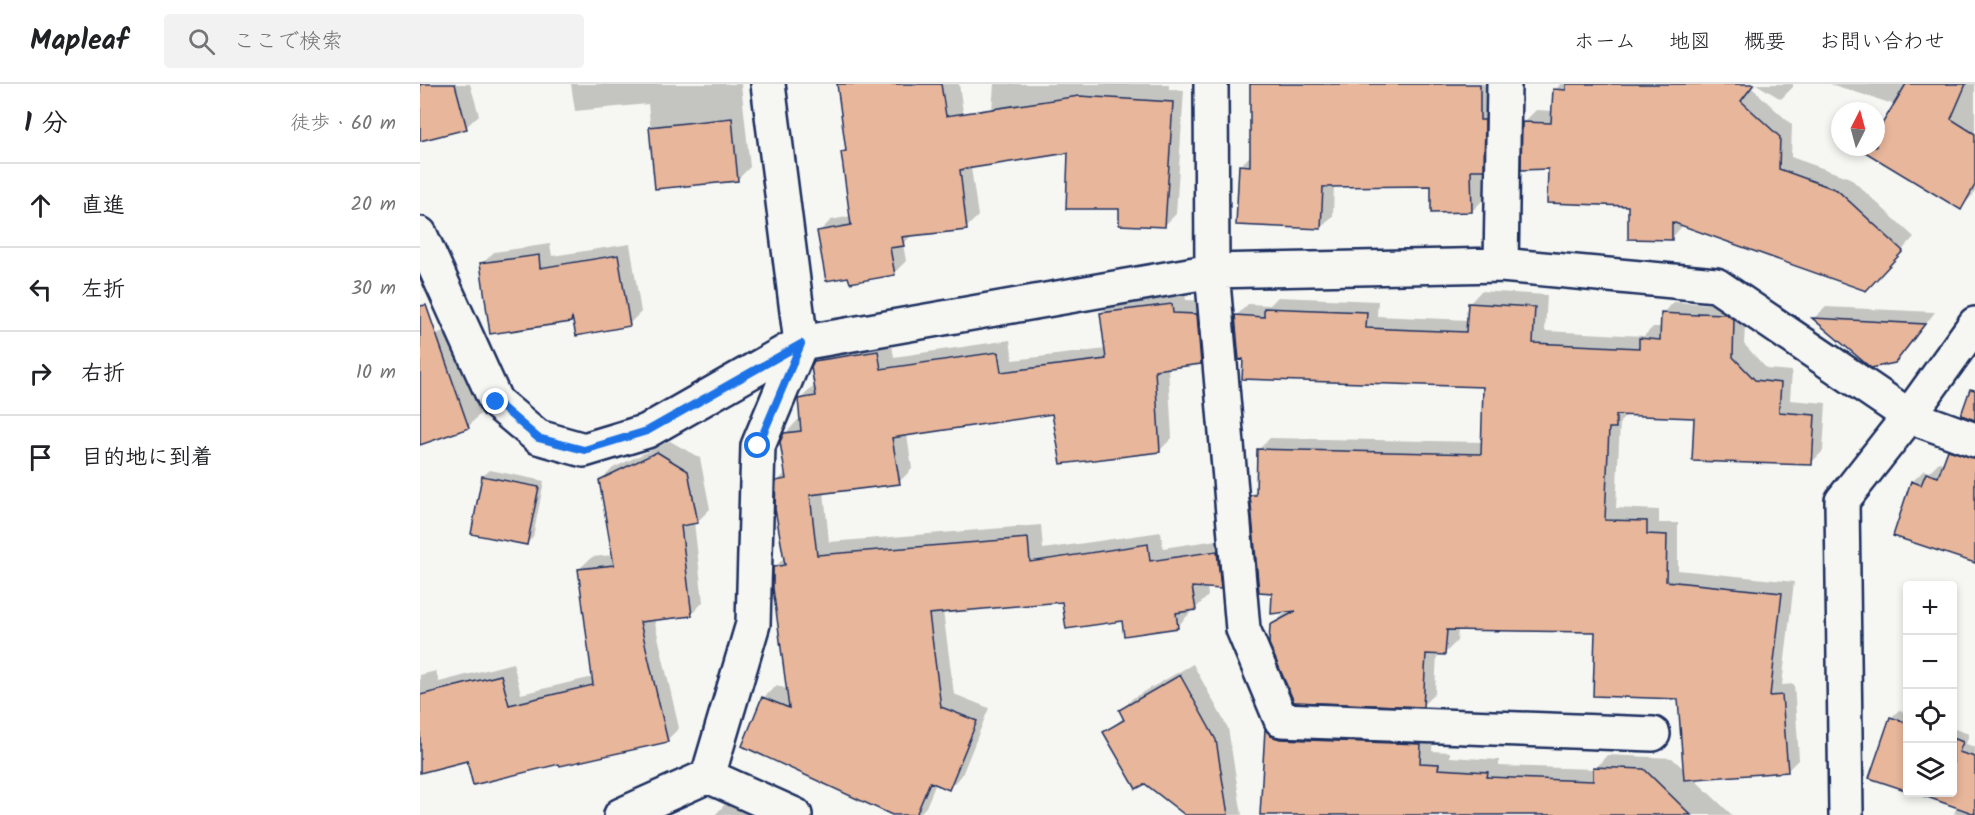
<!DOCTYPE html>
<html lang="ja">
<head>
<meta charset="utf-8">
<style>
	body { margin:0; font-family:Kalam,"Klee One",sans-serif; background:#f2f2f2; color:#202124 }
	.controls { position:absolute; right:18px; bottom:18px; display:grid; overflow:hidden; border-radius:6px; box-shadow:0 3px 9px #0003 }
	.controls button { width:54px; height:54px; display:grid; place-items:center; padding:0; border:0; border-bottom:2px solid #e0e0e0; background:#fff; color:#202124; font:30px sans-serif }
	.compass { position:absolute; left:1411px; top:18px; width:54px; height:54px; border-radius:50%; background:#fff; box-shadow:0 3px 9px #0003; rotate:6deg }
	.stop { position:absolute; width:18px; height:18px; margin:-14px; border:4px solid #1a73e8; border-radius:50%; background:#fff }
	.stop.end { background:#1a73e8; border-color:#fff; box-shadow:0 2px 6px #0008 }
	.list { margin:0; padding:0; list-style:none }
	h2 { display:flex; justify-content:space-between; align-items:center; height:78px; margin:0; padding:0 24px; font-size:26px }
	h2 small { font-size:20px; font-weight:400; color:#757577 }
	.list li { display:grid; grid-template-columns:39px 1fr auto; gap:18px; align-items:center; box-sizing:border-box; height:84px; padding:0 24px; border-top:2px solid #e0e0e0 }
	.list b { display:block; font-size:22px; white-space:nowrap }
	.list em { font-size:20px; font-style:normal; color:#757577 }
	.icon { flex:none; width:33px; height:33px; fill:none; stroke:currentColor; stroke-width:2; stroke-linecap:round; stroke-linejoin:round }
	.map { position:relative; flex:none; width:1555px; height:731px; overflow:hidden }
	header { display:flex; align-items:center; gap:36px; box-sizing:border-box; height:84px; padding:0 30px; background:#fff; border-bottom:2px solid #e0e0e0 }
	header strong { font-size:28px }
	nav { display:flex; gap:33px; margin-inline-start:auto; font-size:21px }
	.search { width:420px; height:54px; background:#f2f2f2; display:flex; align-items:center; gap:15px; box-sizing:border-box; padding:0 21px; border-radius:6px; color:#757577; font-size:22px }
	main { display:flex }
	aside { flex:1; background:#fff }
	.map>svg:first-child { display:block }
	.shadow { fill:#0003 }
	.building { fill:#e8b69a; stroke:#1b2f5e; stroke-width:1.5 }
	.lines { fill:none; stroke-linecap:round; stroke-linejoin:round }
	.minor-casing { stroke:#1b2f5e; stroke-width:38 }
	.minor { stroke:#f6f6f2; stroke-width:33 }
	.route { stroke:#1a73e8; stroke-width:8 }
</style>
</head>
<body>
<header>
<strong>Mapleaf</strong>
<div class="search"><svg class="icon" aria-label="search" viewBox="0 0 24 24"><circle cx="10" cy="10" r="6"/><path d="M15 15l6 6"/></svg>ここで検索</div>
<nav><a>ホーム</a><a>地図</a><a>概要</a><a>お問い合わせ</a></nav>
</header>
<main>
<aside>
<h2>1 分<small>徒歩 · 60 m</small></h2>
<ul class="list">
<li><svg class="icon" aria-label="ahead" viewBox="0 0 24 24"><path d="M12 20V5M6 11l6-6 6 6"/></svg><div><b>直進</b></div><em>20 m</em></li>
<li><svg class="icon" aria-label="left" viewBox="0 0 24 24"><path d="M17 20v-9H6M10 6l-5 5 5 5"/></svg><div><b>左折</b></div><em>30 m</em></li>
<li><svg class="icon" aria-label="right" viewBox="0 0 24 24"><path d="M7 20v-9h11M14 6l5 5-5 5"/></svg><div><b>右折</b></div><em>10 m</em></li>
<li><svg class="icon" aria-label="arrive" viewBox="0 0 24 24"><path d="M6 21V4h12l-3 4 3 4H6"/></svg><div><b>目的地に到着</b></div></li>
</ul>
</aside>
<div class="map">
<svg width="1555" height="731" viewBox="0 0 1555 731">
	<rect width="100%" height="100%" fill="#f6f6f2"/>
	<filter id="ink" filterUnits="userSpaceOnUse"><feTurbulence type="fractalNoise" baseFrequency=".0167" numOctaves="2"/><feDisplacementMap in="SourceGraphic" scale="12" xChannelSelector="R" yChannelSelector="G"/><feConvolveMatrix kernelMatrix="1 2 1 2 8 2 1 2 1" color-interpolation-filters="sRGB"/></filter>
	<g filter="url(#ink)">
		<path class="shadow" d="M0,0H50L59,31L46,43L0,36Z
			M151,0H321L330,83L318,95L237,104L228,20L155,27Z
			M419,0H539L558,132L546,144L493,150L483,160L486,177L474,189L430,191L399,148L411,136L431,132L422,69L427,64Z
			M574,0H749V5L764,6L756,130L744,142L701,124L650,67L568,80Z
			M832,0H1071L1075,72L1063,84L1064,115L1052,127L1012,100L914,101L913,132L901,144L820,82L832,70Z
			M1141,0H1336L1332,4L1372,41L1371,73L1430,94L1494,153L1458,193L1263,141L1251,155L1210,120L1130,84L1104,38L1116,26L1134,27L1135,6Z
			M1336,0H1373V3L1361,15Z
			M1410,0H1555V107L1553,111L1540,124L1449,63H1456L1476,21Z
			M130,160L132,172L210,160L221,228L209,240L153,233L150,236L62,180L74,168Z
			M1061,207L1127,211L1125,247L1224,252L1233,243H1242V230L1254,218L1289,220L1292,218L1326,224L1324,260L1347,285L1372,287L1370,316L1406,319L1403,367L1391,379L1275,333L1208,330L1200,338L1196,424L1239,426V439H1258V486L1374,498L1362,601L1374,600L1379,675L1367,687L1273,694L1312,731H848L842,726L846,645L858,634L1013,648L1012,667L1030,668V673L1079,676V682L1175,685L1187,671L1252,674L1265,686L1259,614L1177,547L1038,545L1037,557L1025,569H1017L1015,609L1003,621L852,542L867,527L832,411L837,406L838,366L850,354L1063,358L1064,301L825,274L816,232L828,220L850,221L858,213L958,217L957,232L1049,236V220Z
			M765,208L766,216L790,217L794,266L781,279L748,283L752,354L739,367L633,329L487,351L492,385L479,398L404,407L409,458L621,441L623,465L741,448L743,464L810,454L813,490L800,503L787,502L788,512L775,525L770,526V529L757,543L703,535L643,516L523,527L534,610L569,624L542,691L529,704L516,699L506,723L498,731H479L447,718L343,614L357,601L368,606L355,483L365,473L357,397L367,388L365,350L378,336H382L379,316L393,303L396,302L395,278L408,265L471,255L474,273L590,256L593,276L686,265L681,229L694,216Z
			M1406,223L1515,228L1487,265L1474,277L1394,234Z
			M31,245L60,330L48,343L0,359V256Z
			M1541,355L1555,360V477L1492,398L1504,386L1509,388L1519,378L1524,379L1529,367Z
			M250,357L280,374L290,425L278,437L274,438L283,518L271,531L234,535L259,644L247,656L140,678L48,676L0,688V591L16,587L19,598L93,579L101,610L173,593L159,485L172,473L193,471L181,396L193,384Z
			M70,386L124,397L113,453L107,459L63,392Z
			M773,580L808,644L822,731H768L725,698L685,649L704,633L701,626L713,614Z
			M1479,626L1488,629V705L1471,634Z
			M1532,644L1549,650L1546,660L1555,663V731L1534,730L1537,722L1532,708Z
			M308,717L341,731H295Z"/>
		<path class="building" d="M0,0H35L47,45L0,57Z
			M417,0H521L526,32L659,12L753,18L745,143L699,141V125H646L648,69L540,86L547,146L482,153L484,162L470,164L475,191L430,199L428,193L406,197L397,147L431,141L421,68L426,67Z
			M830,0H1060V36H1065L1064,86H1051L1052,128L1011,129V102L903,103L901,145L816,141L819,81L830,82Z
			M1146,0H1334L1321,17L1360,53L1359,85L1417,106L1483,167L1446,207L1252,138V156L1208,155V122L1127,119L1128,85L1101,86L1102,38L1131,39L1133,5L1146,6Z
			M1486,0H1546L1531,35L1555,50V101L1541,126L1445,68L1448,63H1456V50Z
			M312,34L318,97L235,105L229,43Z
			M119,171L120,184L198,171L210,242L156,252L152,233L151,238L70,250L60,179Z
			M1048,219L1115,223L1113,259L1219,264V254L1240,256L1241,229L1278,231V229L1306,230L1314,236L1313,273L1335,296L1361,299L1359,328L1395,331L1392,381L1272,377L1274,334L1196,331V344H1189L1185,436L1227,437V450L1247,451L1246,497L1362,509L1350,612L1362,611L1368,688L1264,696L1258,615L1173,612L1175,548L1027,546L1025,571L1006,570L1003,623L874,618L849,560L850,541L876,527L851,530L852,509L839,508L830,411H836L837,365L1061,370L1063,303L822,295L823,275L819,276L815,231L844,233V224L947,228L946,244L1046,248Z
			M752,220L753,229L777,230L781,280L735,286L740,368L641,380L632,330L472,354L480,400L390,411L397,471L608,454L610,478L728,460L730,477L797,467L801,505L772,503L776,526L756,529L758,544L704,552L702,537L646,545L642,518L509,530L521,623L557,637L529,706L510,698L496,731H472L322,662L342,613L369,624L353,504V483L365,481L355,425L356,397L366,395L360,358L364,349L381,347L378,315L396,312L391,283L394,277L458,267L461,285L578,268L581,288L686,275L680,229Z
			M6,221L49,344L0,361V222Z
			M1392,234L1505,240L1475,279L1451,284Z
			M1550,305L1555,306V336L1541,331Z
			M1528,366L1555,374V479L1473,452L1491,397L1501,401L1506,389L1518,393Z
			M237,368L268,387L278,439L261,442L272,532L220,538L248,658L140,682L139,680L53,701L47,677L0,689V611L81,591L89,621L173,601L158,485L194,481L179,396Z
			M62,392L119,403L107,461L51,450Z
			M760,591L796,656L808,731H765L725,700L716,705L683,648L704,636L699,626Z
			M1470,633L1488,639V707L1449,694Z
			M845,645L851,652L860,655L1001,660L1000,679L1019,680L1018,685L1068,688L1067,693L1173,697V683L1224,685L1271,731H840Z
			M1533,654L1543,658L1539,668L1555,673V730L1493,708H1533Z"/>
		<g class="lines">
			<g class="minor-casing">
				<path id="minor" d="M0,150L76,318L118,353L164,366L227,347L381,259L792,187L791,0
					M1081,181L1084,0
					M1233,650L861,636L823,545L792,187L1081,181L1296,201L1489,332L1555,356
					M288,692L375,731
					M201,731L288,692L333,540L338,362L381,259L348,0
					M1426,731L1422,417L1489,332L1555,240"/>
			</g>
			<use href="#minor" class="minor"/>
		</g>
	</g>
	<g class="lines" filter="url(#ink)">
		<path class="route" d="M76,318L118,354L164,366L227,347L381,260L338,362"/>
	</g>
</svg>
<div class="controls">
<button>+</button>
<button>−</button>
<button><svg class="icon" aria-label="locate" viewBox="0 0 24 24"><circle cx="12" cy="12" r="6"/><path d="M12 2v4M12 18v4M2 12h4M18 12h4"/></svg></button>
<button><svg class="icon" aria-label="layers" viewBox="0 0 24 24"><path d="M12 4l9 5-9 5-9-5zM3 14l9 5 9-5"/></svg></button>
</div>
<svg class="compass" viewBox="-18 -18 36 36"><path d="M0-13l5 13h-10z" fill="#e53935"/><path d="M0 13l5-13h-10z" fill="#757577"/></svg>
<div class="stop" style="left:338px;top:362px"></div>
<div class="stop end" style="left:76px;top:318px"></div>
</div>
</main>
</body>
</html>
